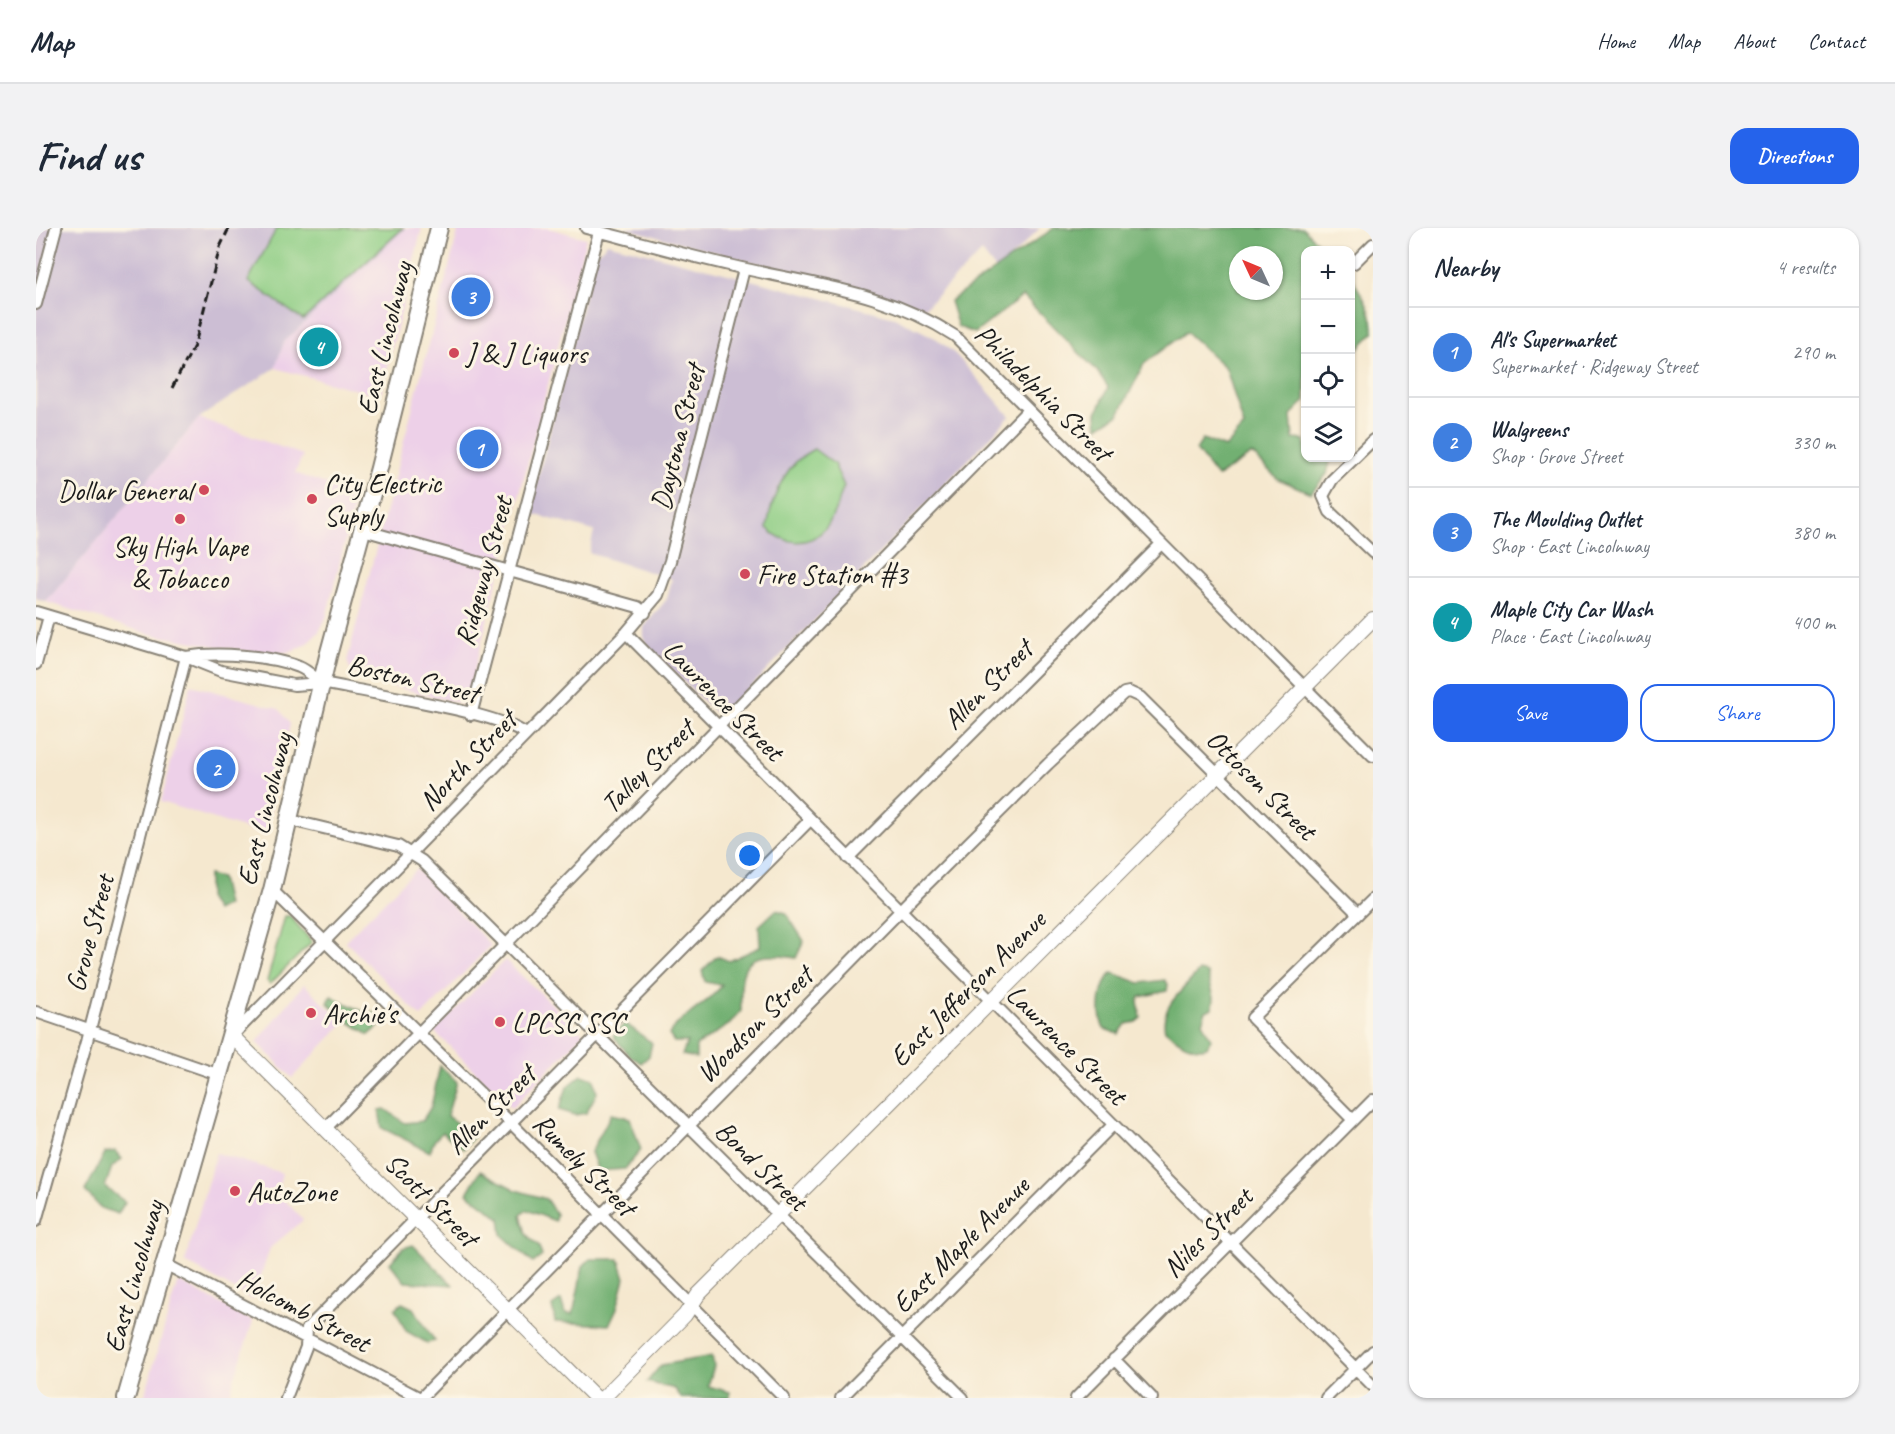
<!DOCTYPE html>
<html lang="en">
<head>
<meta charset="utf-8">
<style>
	body { margin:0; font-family:Caveat,sans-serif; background:#f2f2f3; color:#1f2937 }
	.controls { position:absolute; right:18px; top:18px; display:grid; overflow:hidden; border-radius:12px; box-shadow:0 2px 4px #0004 }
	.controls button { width:54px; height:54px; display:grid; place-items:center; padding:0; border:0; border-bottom:2px solid #e0e1e3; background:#fff; color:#1f2937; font:30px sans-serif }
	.compass { position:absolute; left:1193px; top:18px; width:54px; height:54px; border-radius:50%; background:#fff; box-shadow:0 2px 4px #0004; rotate:314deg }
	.you { position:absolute; left:714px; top:628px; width:21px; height:21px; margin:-15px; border:4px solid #fff; border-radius:50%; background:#1a73e8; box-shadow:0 0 0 9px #1a73e833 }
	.badge { display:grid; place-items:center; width:39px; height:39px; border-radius:50%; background:#2563eb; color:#fff; font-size:20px; font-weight:700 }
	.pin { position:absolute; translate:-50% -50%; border:3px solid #fff; box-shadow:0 2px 6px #0006 }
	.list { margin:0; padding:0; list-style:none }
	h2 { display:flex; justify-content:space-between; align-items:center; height:78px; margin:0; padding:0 24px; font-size:26px }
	h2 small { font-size:20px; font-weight:400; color:#747a83 }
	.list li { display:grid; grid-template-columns:39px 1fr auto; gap:18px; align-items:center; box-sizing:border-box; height:90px; padding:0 24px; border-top:2px solid #e0e1e3 }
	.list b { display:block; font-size:22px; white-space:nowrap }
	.list p { margin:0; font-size:20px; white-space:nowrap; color:#747a83 }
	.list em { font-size:20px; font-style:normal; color:#747a83 }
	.actions { display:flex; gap:12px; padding:18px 24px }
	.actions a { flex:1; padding:14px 0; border:2px solid #2563eb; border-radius:18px; text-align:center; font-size:21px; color:#2563eb }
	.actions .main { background:#2563eb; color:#fff }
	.icon { flex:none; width:33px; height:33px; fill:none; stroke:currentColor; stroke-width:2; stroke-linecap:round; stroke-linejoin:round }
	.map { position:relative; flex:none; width:1337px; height:1170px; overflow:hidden; border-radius:18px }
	header { display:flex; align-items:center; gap:36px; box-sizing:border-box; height:84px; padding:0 30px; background:#fff; border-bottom:2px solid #e0e1e3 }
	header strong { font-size:28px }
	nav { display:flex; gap:33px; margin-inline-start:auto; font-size:21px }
	.intro { display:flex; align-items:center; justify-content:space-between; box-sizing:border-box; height:144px; padding:0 36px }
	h1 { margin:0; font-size:42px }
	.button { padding:15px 27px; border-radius:18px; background:#2563eb; color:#fff; font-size:21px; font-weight:700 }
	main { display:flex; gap:36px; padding:0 36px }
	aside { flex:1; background:#fff; border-radius:18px; box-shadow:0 2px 4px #0004 }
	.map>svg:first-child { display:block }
	.built { fill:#edd0e8 }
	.industrial { fill:#ccbed4 }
	.green { fill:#8ecd84; stroke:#557450; stroke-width:1.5 }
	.forest { fill:#72b072; stroke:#476647; stroke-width:1.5; fill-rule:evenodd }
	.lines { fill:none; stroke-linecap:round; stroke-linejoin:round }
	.minor-casing { stroke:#888276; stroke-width:14 }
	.tertiary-casing { stroke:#888276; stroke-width:16 }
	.primary-casing { stroke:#888276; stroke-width:20 }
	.minor { stroke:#fff; stroke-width:10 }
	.tertiary { stroke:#fff; stroke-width:14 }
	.primary { stroke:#fff; stroke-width:16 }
	.rail { stroke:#1c1c1c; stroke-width:3; stroke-dasharray:9 4.5; stroke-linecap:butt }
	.poi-dot { fill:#d1495b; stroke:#fcf5e5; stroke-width:2 }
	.labels { text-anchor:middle; stroke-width:6; stroke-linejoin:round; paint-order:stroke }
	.street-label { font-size:28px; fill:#1c1c1c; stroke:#fcf5e5 }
	.poi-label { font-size:28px; fill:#1c1c1c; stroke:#fcf5e5; text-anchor:start }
</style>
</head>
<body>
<header>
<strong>Map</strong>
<nav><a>Home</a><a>Map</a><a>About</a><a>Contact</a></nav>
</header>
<div class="intro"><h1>Find us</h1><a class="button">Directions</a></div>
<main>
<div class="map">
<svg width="1337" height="1170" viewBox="0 0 1337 1170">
	<rect width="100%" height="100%" fill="#fcf5e5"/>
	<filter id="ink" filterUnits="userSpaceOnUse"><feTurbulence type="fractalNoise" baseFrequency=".0167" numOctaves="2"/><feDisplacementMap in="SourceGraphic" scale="12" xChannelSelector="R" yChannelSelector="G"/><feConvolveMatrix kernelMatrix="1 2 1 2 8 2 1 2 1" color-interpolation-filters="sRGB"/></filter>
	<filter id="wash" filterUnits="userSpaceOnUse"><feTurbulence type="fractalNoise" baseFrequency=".008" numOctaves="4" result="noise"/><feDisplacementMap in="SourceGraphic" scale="24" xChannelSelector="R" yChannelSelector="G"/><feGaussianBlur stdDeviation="1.35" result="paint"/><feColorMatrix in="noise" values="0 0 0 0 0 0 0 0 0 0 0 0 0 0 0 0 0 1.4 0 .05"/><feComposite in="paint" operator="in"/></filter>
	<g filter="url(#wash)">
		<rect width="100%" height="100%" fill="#f5e8cf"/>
		<path class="built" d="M370,0H386L344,168L239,140L248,114Z
			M423,0H512L550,10L430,474L426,476L325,450L314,441L311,433Z
			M163,190L267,227L259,245L320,267L290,390L283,404L272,415L258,423L233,427L218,425L114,406L10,374Z
			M155,457L243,481L254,496L229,607L125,574Z
			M380,641L455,717L385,789L309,713Z
			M469,732L548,806L476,880L398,803Z
			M268,756L308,795L256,850L221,814Z
			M180,925L246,945L241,964L267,992L234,1020L217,1072L149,1034Z
			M144,1054L217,1093L192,1170H108L141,1056Z"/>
		<path class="industrial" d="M0,0H370L248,114L239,140L163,190L10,374L0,371Z
			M589,0H1004L961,43L946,24L888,80Z
			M571,15L858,89L901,111L920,127L974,188L688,487H681L612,418L608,409V399L631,371L636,351L553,325L558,303L493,285L559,28Z"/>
		<path class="green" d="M241,0H367L267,92L212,53Z
			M778,221L798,236L808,258C803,271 798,291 789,301C771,320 747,316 731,300C736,268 748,236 778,221Z
			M249,688H254L276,714L234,756L231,753Z"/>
		<path class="forest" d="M1018,0H1267L1289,22H1270L1269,173L1255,187L1257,211L1269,212L1270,230H1295L1291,246L1275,265L1242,251L1216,226L1181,249L1160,222L1167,211L1189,220L1208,199L1190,140L1150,104L1108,136L1083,186L1062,199L1061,185L1072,159L1062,144L987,68L939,105L922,99L914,73ZM1202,27H1238V63H1202Z
			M1315,49C1327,69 1337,82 1337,105L1315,128Z
			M172,647L185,650L191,677L180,683L172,670Z
			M740,682L750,685L768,713L760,730C706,722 704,735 705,783L694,796L660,818V830L646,827L651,814H638L633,807C640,791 673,776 686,757L669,754L666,743L681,728L693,733L724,719L723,698Z
			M1163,743L1171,745L1178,769L1177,780L1170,783L1166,794L1175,811L1171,819C1155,824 1141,811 1129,802C1123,778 1150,760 1163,743Z
			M1076,745L1104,755L1129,752L1132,756L1131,763L1104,769L1102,774L1105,790L1100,794L1090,796L1083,806L1068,801C1061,786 1063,757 1076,745Z
			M295,768L326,783L343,786L347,795L333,807L304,788L292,775Z
			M589,795L616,815L613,828L605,835L593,827L577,808Z
			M404,838L421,854L411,888L438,908L427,921L406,904L398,913L394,924L346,900L343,882L349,881L369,895L386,893L395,879Z
			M546,847L558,851L561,865L550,885L539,887L523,882L531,859Z
			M575,886L594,890L605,922L589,941L562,943L555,924Z
			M79,923L86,931L76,939L69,959L89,974L82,986L65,980L49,963L69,925Z
			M444,943L480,962L510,971L520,986L519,993L491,982L485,987L490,1006L503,1019L506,1028L497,1035L466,1007L464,990L431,965Z
			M377,1017L417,1057L369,1054L354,1035L367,1020Z
			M554,1031H583L589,1050L581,1080L573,1097L519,1094L516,1078L525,1072L529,1085L537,1086L547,1038Z
			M366,1075L377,1080L399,1113L391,1115L370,1103L359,1081Z
			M676,1128L678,1138L672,1158L694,1164V1170H645L639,1161L611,1154L625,1137Z"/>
	</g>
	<g filter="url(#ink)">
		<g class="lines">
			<g class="minor-casing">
				<path id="minor" d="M550,0C603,14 656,29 710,41C785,58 853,65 919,108L1337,528
					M1318,35L1337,16
					M0,76L20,0
					M1337,212L1296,252L1287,268L1294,284L1337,325
					M327,302L602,379L609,385
					M0,384L150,429L185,443L258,457L286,455L307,459C349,468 460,484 490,506
					M590,405L1337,1158
					M150,429C180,424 234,427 263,439C271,442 279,450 286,455
					M0,436L13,388
					M435,487L563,4
					M254,592L362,618L386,633L927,1170
					M812,630L1125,316
					M236,662L475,895L748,1170
					M0,784L184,847
					M196,808L590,405L622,367L634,333L708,41
					M1317,892L1216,790L1337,671
					M289,901L991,183
					M0,993L51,813L150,429
					M129,1036L384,1170
					M1078,1131L1116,1170
					M250,1170L270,1119L271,1101L773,593
					M385,1170L873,674L1012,536L1088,465L1093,464L1104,469L1322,686
					M805,1170L1077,897
					M1040,1170L1337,872
					M1290,1170L1337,1123"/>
			</g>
			<g class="tertiary-casing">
				<path id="tertiary" d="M196,808L560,1170
					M567,1170L649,1087L662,1067L1337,391"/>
			</g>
			<g class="primary-casing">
				<path id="primary" d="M90,1170L236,662L292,428L343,240L403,0"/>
			</g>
			<use href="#minor" class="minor"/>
			<use href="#tertiary" class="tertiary"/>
			<use href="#primary" class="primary"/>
			<path class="rail" d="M136,160L159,116L184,19L193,0"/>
		</g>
	</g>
	<g class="poi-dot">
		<circle cx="418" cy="125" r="6"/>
		<circle cx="168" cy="262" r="6"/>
		<circle cx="276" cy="271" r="6"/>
		<circle cx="144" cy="291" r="6"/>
		<circle cx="709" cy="346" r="6"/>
		<circle cx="275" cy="785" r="6"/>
		<circle cx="464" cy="794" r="6"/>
		<circle cx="199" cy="963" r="6"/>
	</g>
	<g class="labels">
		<g class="street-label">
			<text transform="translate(348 110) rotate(-76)" y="10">East Lincolnway</text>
			<text transform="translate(1008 164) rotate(45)" y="10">Philadelphia Street</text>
			<text transform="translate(641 209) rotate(-76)" y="10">Daytona Street</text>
			<text transform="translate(447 343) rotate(-75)" y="10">Ridgeway Street</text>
			<text transform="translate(377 450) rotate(13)" y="10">Boston Street</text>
			<text transform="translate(951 456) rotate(-45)" y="10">Allen Street</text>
			<text transform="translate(688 472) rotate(45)" y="10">Lawrence Street</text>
			<text transform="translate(431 532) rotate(-46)" y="10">North Street</text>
			<text transform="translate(611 538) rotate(-45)" y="10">Talley Street</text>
			<text transform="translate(1226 556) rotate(45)" y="10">Ottoson Street</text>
			<text transform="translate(228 581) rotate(-76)" y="10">East Lincolnway</text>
			<text transform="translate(53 705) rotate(-75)" y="10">Grove Street</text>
			<text transform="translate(931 760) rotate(-45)" y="10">East Jefferson Avenue</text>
			<text transform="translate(718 796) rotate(-45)" y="10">Woodson Street</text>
			<text transform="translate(1031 816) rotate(45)" y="10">Lawrence Street</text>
			<text transform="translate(454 881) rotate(-45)" y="10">Allen Street</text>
			<text transform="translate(549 936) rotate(45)" y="10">Rumely Street</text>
			<text transform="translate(726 937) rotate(44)" y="10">Bond Street</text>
			<text transform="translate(396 971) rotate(45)" y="10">Scott Street</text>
			<text transform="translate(1171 1004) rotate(-45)" y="10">Niles Street</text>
			<text transform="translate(924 1016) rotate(-45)" y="10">East Maple Avenue</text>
			<text transform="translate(97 1048) rotate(-74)" y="10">East Lincolnway</text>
			<text transform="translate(268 1082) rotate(28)" y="10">Holcomb Street</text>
		</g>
		<g class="poi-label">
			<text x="430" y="135">J &amp; J Liquors</text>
			<text x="288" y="265">City Electric<tspan x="288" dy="32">Supply</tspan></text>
			<text x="156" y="272" text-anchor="end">Dollar General</text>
			<text x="144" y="328" text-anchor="middle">Sky High Vape<tspan x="144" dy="32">&amp; Tobacco</tspan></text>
			<text x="721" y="356">Fire Station #3</text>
			<text x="287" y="795">Archie's</text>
			<text x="476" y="804">LPCSC SSC</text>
			<text x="211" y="973">AutoZone</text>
		</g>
	</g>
</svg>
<div class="controls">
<button>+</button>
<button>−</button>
<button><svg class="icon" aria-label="locate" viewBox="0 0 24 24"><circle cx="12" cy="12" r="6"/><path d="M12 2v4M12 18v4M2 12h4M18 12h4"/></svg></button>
<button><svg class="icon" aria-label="layers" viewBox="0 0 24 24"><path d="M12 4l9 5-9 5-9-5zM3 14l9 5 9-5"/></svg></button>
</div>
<svg class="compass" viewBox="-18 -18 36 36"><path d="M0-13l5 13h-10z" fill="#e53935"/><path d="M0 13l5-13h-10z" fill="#747a83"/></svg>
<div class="you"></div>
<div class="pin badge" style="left:443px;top:221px;background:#3f7fe0">1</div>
<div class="pin badge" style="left:180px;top:541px;background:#3f7fe0">2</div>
<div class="pin badge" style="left:435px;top:69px;background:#3f7fe0">3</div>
<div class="pin badge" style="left:283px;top:119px;background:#0f9aa8">4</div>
</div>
<aside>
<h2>Nearby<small>4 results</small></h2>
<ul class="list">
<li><span class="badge" style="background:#3f7fe0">1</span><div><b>Al's Supermarket</b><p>Supermarket · Ridgeway Street</p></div><em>290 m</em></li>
<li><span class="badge" style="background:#3f7fe0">2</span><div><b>Walgreens</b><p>Shop · Grove Street</p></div><em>330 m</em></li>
<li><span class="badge" style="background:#3f7fe0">3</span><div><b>The Moulding Outlet</b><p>Shop · East Lincolnway</p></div><em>380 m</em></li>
<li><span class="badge" style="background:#0f9aa8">4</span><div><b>Maple City Car Wash</b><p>Place · East Lincolnway</p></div><em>400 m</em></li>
</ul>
<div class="actions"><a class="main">Save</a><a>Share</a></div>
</aside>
</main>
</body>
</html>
